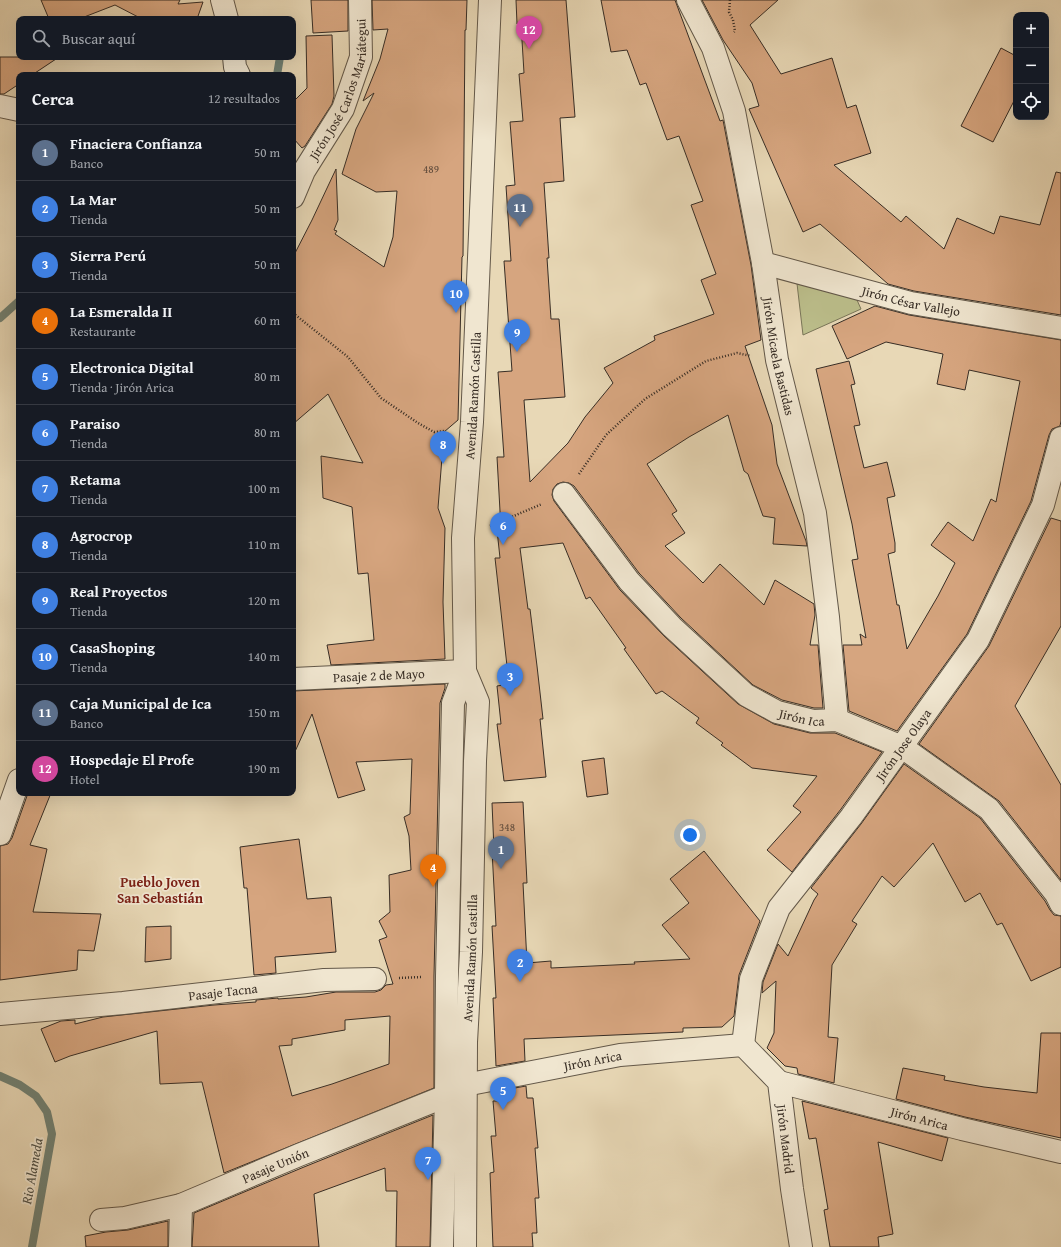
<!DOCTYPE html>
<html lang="es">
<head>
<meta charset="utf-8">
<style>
	body { margin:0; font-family:"Gentium Book Plus",serif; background:#20242c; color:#f1f3f6 }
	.controls { position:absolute; right:12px; top:12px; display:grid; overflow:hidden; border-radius:8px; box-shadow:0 4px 16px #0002 }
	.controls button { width:36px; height:36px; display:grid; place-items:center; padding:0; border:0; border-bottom:1px solid #363941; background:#171b24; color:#f1f3f6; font:20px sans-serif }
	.you { position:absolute; left:690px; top:835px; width:14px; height:14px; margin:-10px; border:3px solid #fff; border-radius:50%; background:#1a73e8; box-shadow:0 0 0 6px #1a73e833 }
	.badge { display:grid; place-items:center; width:26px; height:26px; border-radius:50%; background:#7c3aed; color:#fff; font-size:13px; font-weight:700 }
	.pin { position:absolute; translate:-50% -33px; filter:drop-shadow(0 1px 2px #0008) }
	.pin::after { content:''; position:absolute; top:21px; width:14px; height:12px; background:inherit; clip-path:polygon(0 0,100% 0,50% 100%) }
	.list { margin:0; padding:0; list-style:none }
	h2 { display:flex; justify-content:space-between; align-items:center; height:52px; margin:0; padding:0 16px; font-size:17px }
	h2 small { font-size:13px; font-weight:400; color:#9ea1a6 }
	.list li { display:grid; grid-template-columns:26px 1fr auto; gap:12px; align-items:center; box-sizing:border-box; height:56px; padding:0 16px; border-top:1px solid #363941 }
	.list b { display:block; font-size:15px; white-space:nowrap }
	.list p { margin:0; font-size:13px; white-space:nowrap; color:#9ea1a6 }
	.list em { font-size:13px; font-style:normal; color:#9ea1a6 }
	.icon { flex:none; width:22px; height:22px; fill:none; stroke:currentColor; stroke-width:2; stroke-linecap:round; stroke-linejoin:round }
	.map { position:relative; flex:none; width:1061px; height:1247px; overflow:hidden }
	.search { position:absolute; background:#171b24; box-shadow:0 4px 16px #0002; left:16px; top:16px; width:280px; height:44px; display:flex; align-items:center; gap:10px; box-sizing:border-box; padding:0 14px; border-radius:8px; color:#9ea1a6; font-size:15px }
	.panel { position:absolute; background:#171b24; box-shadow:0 4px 16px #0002; left:16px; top:72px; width:280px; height:724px; border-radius:8px }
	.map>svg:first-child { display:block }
	.green { fill:#bbbd8a; stroke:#797558 }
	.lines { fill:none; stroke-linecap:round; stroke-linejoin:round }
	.stream { stroke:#718275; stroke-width:8 }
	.building { fill:#d6a57f; stroke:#372d25; fill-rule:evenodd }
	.minor-casing { stroke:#635849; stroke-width:24 }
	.path { stroke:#372d25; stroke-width:2.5; stroke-dasharray:1 2; stroke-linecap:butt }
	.minor { stroke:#f0e6d0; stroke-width:22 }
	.labels { text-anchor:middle; stroke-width:3.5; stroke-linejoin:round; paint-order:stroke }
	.number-label { font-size:11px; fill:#5f4b3c }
	.street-label { font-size:13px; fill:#372d25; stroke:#f0e6d0 }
	.neighbourhood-label { font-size:14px; font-weight:bold; fill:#7a1f14; stroke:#f0e6d0 }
	.water-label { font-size:14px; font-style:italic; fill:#4f5046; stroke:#f0e6d0 }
</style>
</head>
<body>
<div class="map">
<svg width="1061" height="1247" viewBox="0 0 1061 1247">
	<rect width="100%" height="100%" fill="#e8d8b6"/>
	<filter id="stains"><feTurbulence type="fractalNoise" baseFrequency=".005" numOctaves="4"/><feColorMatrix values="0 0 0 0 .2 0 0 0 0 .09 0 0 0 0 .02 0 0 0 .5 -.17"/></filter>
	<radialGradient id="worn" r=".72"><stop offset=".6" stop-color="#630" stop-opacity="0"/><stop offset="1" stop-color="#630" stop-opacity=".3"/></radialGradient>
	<path class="green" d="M796,275L853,291L861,309L803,335Z"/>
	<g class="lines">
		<path class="stream" d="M277,75L280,57
			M0,318L19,301
			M0,1076L20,1085L36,1096L47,1112L52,1134L32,1247"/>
	</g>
	<path class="building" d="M41,0H180L178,4L203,2L197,19H142L115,5L79,19H49Z
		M311,0H348V31L313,33Z
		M372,0H467L466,30H465L463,256L462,257L458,420L444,432L438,508L445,528L443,602L445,659L331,665L327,645L374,640L368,573L358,574L352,507L323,498L321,456L363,463L328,394L293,424V257L312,220L336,169L338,220L334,230L337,231L335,234L384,267L393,237L397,191L376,192L342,174L356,129L374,93L363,101L380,59L388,29L373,30Z
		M516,0H566L575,117L560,118L564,181L544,183L549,258H547L551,319H559L565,397L524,400L530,482L568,443L585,417L613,383L604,368L655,340L654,336L714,314L701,280L716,274L691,205L703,201L679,136L667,140L646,83L640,85L627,50L611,52L601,0H675L720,121L723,120L751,265L761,340L745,346L772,425L777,464L806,541L807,546L773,544L775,518L763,516L748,474L744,471L728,415L689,437L647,464L677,511L672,514L685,533L665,546L703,583L720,564L764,605L775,580L814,604L815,615L810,645H818L823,708H814L782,700L753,685L681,618L639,573L574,486L569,483L563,482L557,484L553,489L552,495L554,501L620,590L664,636L738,704L774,724L810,733H835L882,752L841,809L792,872L767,850L801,812L793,806L817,776L752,768L721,745L723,743L696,723L699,718L662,691L656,694L624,649L626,648L590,597L586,599L563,543L520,548L528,609H530L537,666L543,719H540L546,777L504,781L497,724H501L497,686L509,684L495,558H500L497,530L501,529L497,457H504L498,372L512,371L504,261H511L506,186L515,185L510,122L523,121L519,74L524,73L521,24H517Z
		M702,0H778L750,25L781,74L832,58L847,108L856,105L871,153L834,165L901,222L906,216L944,249L957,218L994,234L1000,216L1040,225L1056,172L1061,173V315L914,291L888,284L820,224L803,232L749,109L759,106L752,83L723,40Z
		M332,35L334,96L332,104L305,146L302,148L293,138V102L307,88L306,36Z
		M1001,48L1016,56V97L993,142L961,126Z
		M0,57H59L32,75H19V84L4,94H0Z
		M875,306L909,315L1061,340V421L1060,426L1052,429L1049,435L1031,501L967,634L897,731L849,711L843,645H862L860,634L866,638L852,560L858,559L852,524L816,369L849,361L855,384L851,385L860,425L854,426L864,468L887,462L895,496L887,498L895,543V552L888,554L897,605H899L907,649L938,596L955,563L931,545L948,522L973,541L991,499L996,502L1020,381L969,370L965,390L937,384L943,354L886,342L847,359L832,326Z
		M1051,518L1061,521V626L1015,706L1061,785V880L999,801L919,744L989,646Z
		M445,684V688L440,703L434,976V1088L224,1173L202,1082L160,1084L157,1031L70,1056L55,1062L41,1029L61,1021L75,1020V1024L103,1017L214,1005L256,1002V1000L278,998V999L306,997L336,992H375L381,990L386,985L393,984L379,940L387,937L379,921L390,912L389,875L411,870L409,836L404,817L410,814L412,759L356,762L365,790L338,798L312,714L293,756V691ZM390,1016L389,1064L332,1084L292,1096L279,1046L292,1045V1039L345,1030V1020Z
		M604,758L608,794L587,797L582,761Z
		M904,764L980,818L1045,901L1050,910L1054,915L1061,916V967L1031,981L1002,923L997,925L980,893L965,902L933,843L894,887L882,876L852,921L857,924L832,965L828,1037L838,1038L834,1083L798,1074L797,1068L785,1066L767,1048L774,1033L776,981L762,993L763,982L778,944L788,956L814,900L818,894L811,888L861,824Z
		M28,793H51L30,845L47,849L33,912L101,914L94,951L78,950L77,970L0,980V846L8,844L12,838Z
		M523,802L527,883H523L527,963L551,961V968L635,964L634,962L690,959L662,925L689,903L670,879L704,851L760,921L739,975L734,1016L722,1027L683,1028V1032L524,1039L525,1061L496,1066L493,998H496L492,926H496L492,850H494L492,803Z
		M299,839L307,899L331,897L336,952L275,957L276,973L254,975L247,888H244L240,847Z
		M171,926V959L145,962L146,927Z
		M1041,1033H1061V1138L965,1117L896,1099L903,1068L945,1076L944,1080L984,1087L1037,1093Z
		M526,1086L527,1098H533L538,1148H535L539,1198H535L537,1233H532L533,1247H493L490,1173L494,1172L491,1136H496L493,1101H498V1091Z
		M802,1101L948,1138L942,1161L878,1142L893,1234L878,1237L879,1247H830L824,1210L828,1209L816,1138L809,1139Z
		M433,1115L430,1247H396L397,1191H386L385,1168L314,1194L319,1247H192L194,1213L304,1167Z
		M168,1221V1247H86L85,1236L106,1232L128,1230Z"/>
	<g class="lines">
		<g class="minor-casing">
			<g id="minor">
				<path d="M222,0L227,19"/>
				<path id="s1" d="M688,0L713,48L734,111L763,263L777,360L815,513L828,617L837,720"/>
				<path d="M234,57L235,67L239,75"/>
				<path d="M0,106L19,110"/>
				<path id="s2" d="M293,197L304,171L343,109L361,57L360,0"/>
				<path id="s3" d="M763,263L911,303L1061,328"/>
				<path id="s4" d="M564,494L629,581L672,627L746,695L777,712L813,721L837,720L902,747L989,809L1056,894L1061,904"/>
				<path id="s5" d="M293,679L465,671"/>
				<path d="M0,834L19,780"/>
				<path id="s6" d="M0,1014L123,1003L324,980L375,979"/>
				<path id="s7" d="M743,1045L751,979L779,908L851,817L978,640L1043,505L1061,438"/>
				<path id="s8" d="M743,1045L779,1082L792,1189L801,1247"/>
				<path id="s9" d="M779,1082L962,1129L1061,1152"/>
				<path id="s10" d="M101,1220L125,1218L181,1205L299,1155L446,1096L465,1085L620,1055L743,1045"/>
				<path d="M180,1247L181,1205"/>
				<path id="s11" d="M442,1247L446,1096L447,976L453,703L465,671L463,538L472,422L490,0"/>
				<path id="s12" d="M465,1247L466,1042L471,952L475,761L478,702L465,671"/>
			</g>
		</g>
		<path class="path" d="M730,0L729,12L733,20L735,31L734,32
			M293,313L348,357L381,398L418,423L434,432L445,431
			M579,474L606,435L645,399L706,361L737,353L751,356
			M490,526L542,504
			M399,978L422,977"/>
		<use href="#minor" class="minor"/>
	</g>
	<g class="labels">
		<g class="number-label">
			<text x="431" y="173">489</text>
			<text x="507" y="831">348</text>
		</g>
		<g class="street-label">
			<text dy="5" stroke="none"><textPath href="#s2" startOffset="119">Jirón José Carlos Mariátegui</textPath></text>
			<text dy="5" stroke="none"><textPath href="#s3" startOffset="153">Jirón César Vallejo</textPath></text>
			<text dy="5" stroke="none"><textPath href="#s1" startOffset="370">Jirón Micaela Bastidas</textPath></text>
			<text dy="5" stroke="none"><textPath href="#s11" startOffset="854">Avenida Ramón Castilla</textPath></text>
			<text dy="5" stroke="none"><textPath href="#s5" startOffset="86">Pasaje 2 de Mayo</textPath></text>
			<text dy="5" stroke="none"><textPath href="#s4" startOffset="333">Jirón Ica</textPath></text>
			<text dy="5" stroke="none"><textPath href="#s7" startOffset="348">Jirón Jose Olaya</textPath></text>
			<text dy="5" stroke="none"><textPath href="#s12" startOffset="289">Avenida Ramón Castilla</textPath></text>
			<text dy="5" stroke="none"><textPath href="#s6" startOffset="224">Pasaje Tacna</textPath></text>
			<text dy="5" stroke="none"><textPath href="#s10" startOffset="520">Jirón Arica</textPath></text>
			<text dy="5" stroke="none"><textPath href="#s9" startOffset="145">Jirón Arica</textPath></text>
			<text dy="5" stroke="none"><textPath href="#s8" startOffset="109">Jirón Madrid</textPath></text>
			<text dy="5" stroke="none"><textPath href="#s10" startOffset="184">Pasaje Unión</textPath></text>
		</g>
		<g class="neighbourhood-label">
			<text x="160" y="887">Pueblo Joven<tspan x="160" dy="16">San Sebastián</tspan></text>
		</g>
		<g class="water-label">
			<text transform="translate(32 1171) rotate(-80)" y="5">Rio Alameda</text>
		</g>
	</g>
	<rect width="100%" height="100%" filter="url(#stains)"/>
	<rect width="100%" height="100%" fill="url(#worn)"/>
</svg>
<div class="controls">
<button>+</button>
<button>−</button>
<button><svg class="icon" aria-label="locate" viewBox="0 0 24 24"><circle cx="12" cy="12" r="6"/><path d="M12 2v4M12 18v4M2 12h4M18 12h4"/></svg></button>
</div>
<div class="you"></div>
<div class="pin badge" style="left:501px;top:869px;background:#5c6f8a">1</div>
<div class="pin badge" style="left:520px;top:982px;background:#3f7fe0">2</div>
<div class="pin badge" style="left:510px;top:696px;background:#3f7fe0">3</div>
<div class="pin badge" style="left:433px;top:887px;background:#e8710a">4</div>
<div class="pin badge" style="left:503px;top:1110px;background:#3f7fe0">5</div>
<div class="pin badge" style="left:503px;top:545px;background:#3f7fe0">6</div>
<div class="pin badge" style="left:428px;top:1180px;background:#3f7fe0">7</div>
<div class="pin badge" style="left:443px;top:464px;background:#3f7fe0">8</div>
<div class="pin badge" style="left:517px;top:352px;background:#3f7fe0">9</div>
<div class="pin badge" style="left:456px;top:313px;background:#3f7fe0">10</div>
<div class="pin badge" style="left:520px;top:227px;background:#5c6f8a">11</div>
<div class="pin badge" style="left:529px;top:49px;background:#d1479c">12</div>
<div class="search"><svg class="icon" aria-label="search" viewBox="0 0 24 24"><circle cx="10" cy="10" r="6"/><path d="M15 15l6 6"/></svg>Buscar aquí</div>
<section class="panel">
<h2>Cerca<small>12 resultados</small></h2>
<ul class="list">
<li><span class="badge" style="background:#5c6f8a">1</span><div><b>Finaciera Confianza</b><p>Banco</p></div><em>50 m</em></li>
<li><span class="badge" style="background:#3f7fe0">2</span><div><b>La Mar</b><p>Tienda</p></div><em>50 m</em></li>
<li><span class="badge" style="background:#3f7fe0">3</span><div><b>Sierra Perú</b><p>Tienda</p></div><em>50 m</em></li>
<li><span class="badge" style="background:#e8710a">4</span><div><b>La Esmeralda II</b><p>Restaurante</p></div><em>60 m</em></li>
<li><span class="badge" style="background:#3f7fe0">5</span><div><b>Electronica Digital</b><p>Tienda · Jirón Arica</p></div><em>80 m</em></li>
<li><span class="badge" style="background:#3f7fe0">6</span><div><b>Paraiso</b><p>Tienda</p></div><em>80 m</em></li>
<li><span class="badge" style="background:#3f7fe0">7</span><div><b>Retama</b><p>Tienda</p></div><em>100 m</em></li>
<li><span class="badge" style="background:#3f7fe0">8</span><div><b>Agrocrop</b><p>Tienda</p></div><em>110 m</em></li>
<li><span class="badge" style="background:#3f7fe0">9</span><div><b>Real Proyectos</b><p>Tienda</p></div><em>120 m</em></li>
<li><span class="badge" style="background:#3f7fe0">10</span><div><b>CasaShoping</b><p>Tienda</p></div><em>140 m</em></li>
<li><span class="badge" style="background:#5c6f8a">11</span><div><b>Caja Municipal de Ica</b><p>Banco</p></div><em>150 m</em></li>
<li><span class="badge" style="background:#d1479c">12</span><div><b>Hospedaje El Profe</b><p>Hotel</p></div><em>190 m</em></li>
</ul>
</section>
</div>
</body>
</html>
